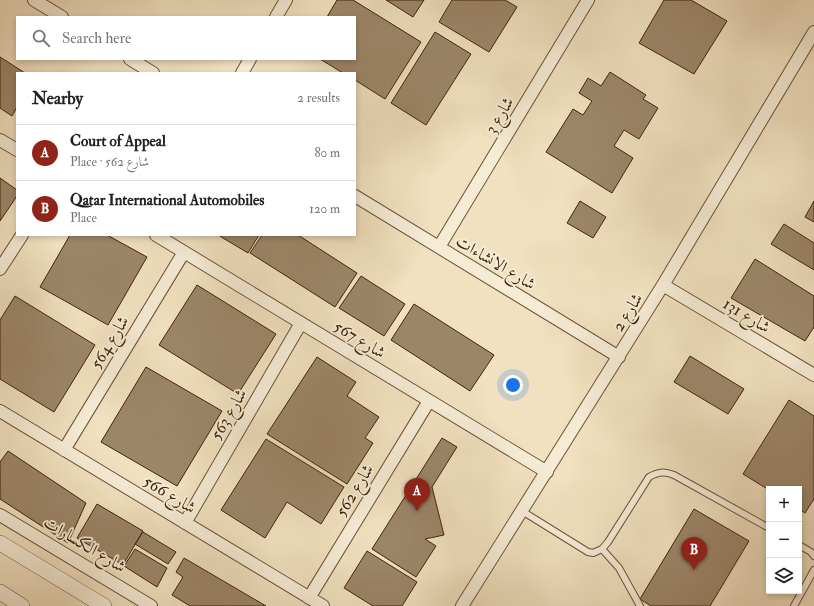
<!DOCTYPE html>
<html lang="en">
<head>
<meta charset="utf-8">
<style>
	body { margin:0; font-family:"IM FELL Double Pica",Amiri,serif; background:#f2f2f2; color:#202124 }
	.controls { position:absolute; right:12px; bottom:12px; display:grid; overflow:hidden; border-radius:0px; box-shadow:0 2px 6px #0003 }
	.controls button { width:36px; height:36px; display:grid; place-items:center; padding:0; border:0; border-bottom:1px solid #e0e0e0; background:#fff; color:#202124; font:20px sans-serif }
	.you { position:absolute; left:513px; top:385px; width:14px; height:14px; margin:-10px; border:3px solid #fff; border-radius:50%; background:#1a73e8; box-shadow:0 0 0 6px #1a73e833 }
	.badge { display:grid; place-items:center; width:26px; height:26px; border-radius:50%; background:#8f2418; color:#fff; font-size:13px; font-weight:700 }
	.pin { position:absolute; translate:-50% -33px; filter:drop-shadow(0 1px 2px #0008) }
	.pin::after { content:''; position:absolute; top:21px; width:14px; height:12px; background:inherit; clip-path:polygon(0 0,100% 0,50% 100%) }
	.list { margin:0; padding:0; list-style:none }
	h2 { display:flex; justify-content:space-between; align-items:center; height:52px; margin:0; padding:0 16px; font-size:17px }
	h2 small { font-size:13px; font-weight:400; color:#757577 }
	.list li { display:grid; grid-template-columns:26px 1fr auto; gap:12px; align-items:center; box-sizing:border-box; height:56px; padding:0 16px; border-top:1px solid #e0e0e0 }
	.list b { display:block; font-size:15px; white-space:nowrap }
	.list p { margin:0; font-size:13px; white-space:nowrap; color:#757577 }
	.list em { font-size:13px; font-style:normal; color:#757577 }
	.icon { flex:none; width:22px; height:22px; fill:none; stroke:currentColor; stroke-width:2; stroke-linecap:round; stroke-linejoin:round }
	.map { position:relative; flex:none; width:814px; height:606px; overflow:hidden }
	.search { position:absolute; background:#fff; box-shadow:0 2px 6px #0003; left:16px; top:16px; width:340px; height:44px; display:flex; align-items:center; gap:10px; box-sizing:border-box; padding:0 14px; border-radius:0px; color:#757577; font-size:15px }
	.panel { position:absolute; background:#fff; box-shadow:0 2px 6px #0003; left:16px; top:72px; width:340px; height:164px; border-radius:0px }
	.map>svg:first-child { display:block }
	.building { fill:#9c866a; stroke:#3f230c }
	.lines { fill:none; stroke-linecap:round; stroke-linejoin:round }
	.service-casing { stroke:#6c5239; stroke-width:8 }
	.minor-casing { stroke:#6c5239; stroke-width:14 }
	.tertiary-casing { stroke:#6c5239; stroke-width:16 }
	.service { stroke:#f6ecd6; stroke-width:6 }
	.minor { stroke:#f6ecd6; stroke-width:12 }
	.tertiary { stroke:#f6ecd6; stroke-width:15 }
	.labels { text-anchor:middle; stroke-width:3.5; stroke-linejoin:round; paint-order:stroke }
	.street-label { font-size:17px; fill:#3f230c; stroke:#f6ecd6 }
</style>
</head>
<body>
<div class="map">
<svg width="814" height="606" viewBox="0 0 814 606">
	<rect width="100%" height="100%" fill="#f1e1c0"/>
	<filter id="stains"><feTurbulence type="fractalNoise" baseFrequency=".005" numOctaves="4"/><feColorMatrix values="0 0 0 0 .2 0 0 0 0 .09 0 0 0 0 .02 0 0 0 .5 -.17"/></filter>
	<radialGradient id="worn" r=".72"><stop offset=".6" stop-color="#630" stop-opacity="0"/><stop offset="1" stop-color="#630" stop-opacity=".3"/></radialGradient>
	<path class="building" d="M337,0H353L421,42L385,99L355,80V73H343L320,59H355V17H327Z
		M386,0H424L413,17Z
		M452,0H505L517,7L489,52L439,22Z
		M664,0H691L727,21L694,74L639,43Z
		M435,32L471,54L426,125L391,103Z
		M0,57L25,73H17V107L12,116L0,108Z
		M610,72L646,95L643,99L658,108L639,139L624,130L614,146L633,158L612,193L546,152L573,109L583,115L592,101L579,93L588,78L601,86Z
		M0,178L17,190V196L0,221Z
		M580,201L606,217L593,238L567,223Z
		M814,201V222L805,217Z
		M784,224L814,243V270L771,244Z
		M70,235H107L147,257L108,325L40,287Z
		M218,235H259L248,253Z
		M262,235H298L357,273L335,307L250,253Z
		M755,259L814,296V327L805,341L731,298Z
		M361,276L405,304L384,336L339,308Z
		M197,285L276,334L238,394L159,345Z
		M15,296L95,345L54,412L0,379V320Z
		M414,304L494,355L470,391L391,340Z
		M690,356L744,389L728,414L674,382Z
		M317,357L356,382L347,396L379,417L365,438L373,443L347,484L267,434Z
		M146,367L222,411L177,486L101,442Z
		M789,400L814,416V499L805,513L799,509V489H769V490L743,474Z
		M442,438L457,447L432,487L444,535L425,539L436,546L416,577L372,549Z
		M266,439L344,487L321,524L287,502L265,538L221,510Z
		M8,451L86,503L68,543L0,499V462Z
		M97,504L143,531L123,565L77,538Z
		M694,509L749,541L710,606H651L640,599Z
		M143,532L176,552L168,564L135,544Z
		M135,549L167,568L157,587L124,566Z
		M367,551L417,582L402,606H373L344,588Z
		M184,558L266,606H190L172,595L183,577L176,572Z"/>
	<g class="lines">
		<g class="service-casing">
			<path id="service" d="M522,511L588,552L593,553L602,549L608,542L649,477C658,472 664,471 674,475L769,528
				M799,545L811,552L814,556
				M602,549L619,568L640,606
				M794,606L814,570"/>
		</g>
		<g class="minor-casing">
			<path id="minor" d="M34,0L62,17
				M276,17L286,0
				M130,59L153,73
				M242,73L250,59
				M0,140L17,150
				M355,196L619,357
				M156,235L547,472
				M439,247L588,0
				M0,269L22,235
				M663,285L814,375
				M0,411L323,606
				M64,450L184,252
				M0,515L151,606
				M185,523L301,323
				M309,598L429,401
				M462,606L663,285L814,32"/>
		</g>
		<g class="tertiary-casing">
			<path id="tertiary" d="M0,543L104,606
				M0,592L22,606"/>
		</g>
		<use href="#service" class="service"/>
		<use href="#minor" class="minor"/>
		<use href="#tertiary" class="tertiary"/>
	</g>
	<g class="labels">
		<g class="street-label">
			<text transform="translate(499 115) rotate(-59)" y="6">شارع 3</text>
			<text transform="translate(496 262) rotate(31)" y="6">شارع الانشاءات</text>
			<text transform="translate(627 312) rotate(-58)" y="6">شارع 2</text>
			<text transform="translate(747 315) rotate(31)" y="6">شارع 131</text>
			<text transform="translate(360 339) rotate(31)" y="6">شارع 567</text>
			<text transform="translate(109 342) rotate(-59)" y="6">شارع 564</text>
			<text transform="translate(228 414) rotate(-60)" y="6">شارع 563</text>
			<text transform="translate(354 490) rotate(-59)" y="6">شارع 562</text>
			<text transform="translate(170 494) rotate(31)" y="6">شارع 566</text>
			<text transform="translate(85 544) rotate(31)" y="6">شارع الكسارات</text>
		</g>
	</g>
	<rect width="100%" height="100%" filter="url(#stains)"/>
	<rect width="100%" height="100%" fill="url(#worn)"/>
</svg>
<div class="controls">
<button>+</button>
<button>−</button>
<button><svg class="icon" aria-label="layers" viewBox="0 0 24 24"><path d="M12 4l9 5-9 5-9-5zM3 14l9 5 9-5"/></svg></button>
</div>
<div class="you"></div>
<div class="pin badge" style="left:417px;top:511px">A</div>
<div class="pin badge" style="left:694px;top:570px">B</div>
<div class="search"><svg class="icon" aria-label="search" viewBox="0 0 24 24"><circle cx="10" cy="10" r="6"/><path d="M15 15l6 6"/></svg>Search here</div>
<section class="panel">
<h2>Nearby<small>2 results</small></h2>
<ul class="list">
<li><span class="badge">A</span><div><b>Court of Appeal</b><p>Place · شارع 562</p></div><em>80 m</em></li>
<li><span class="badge">B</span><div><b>Qatar International Automobiles</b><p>Place</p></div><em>120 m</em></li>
</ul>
</section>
</div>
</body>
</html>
